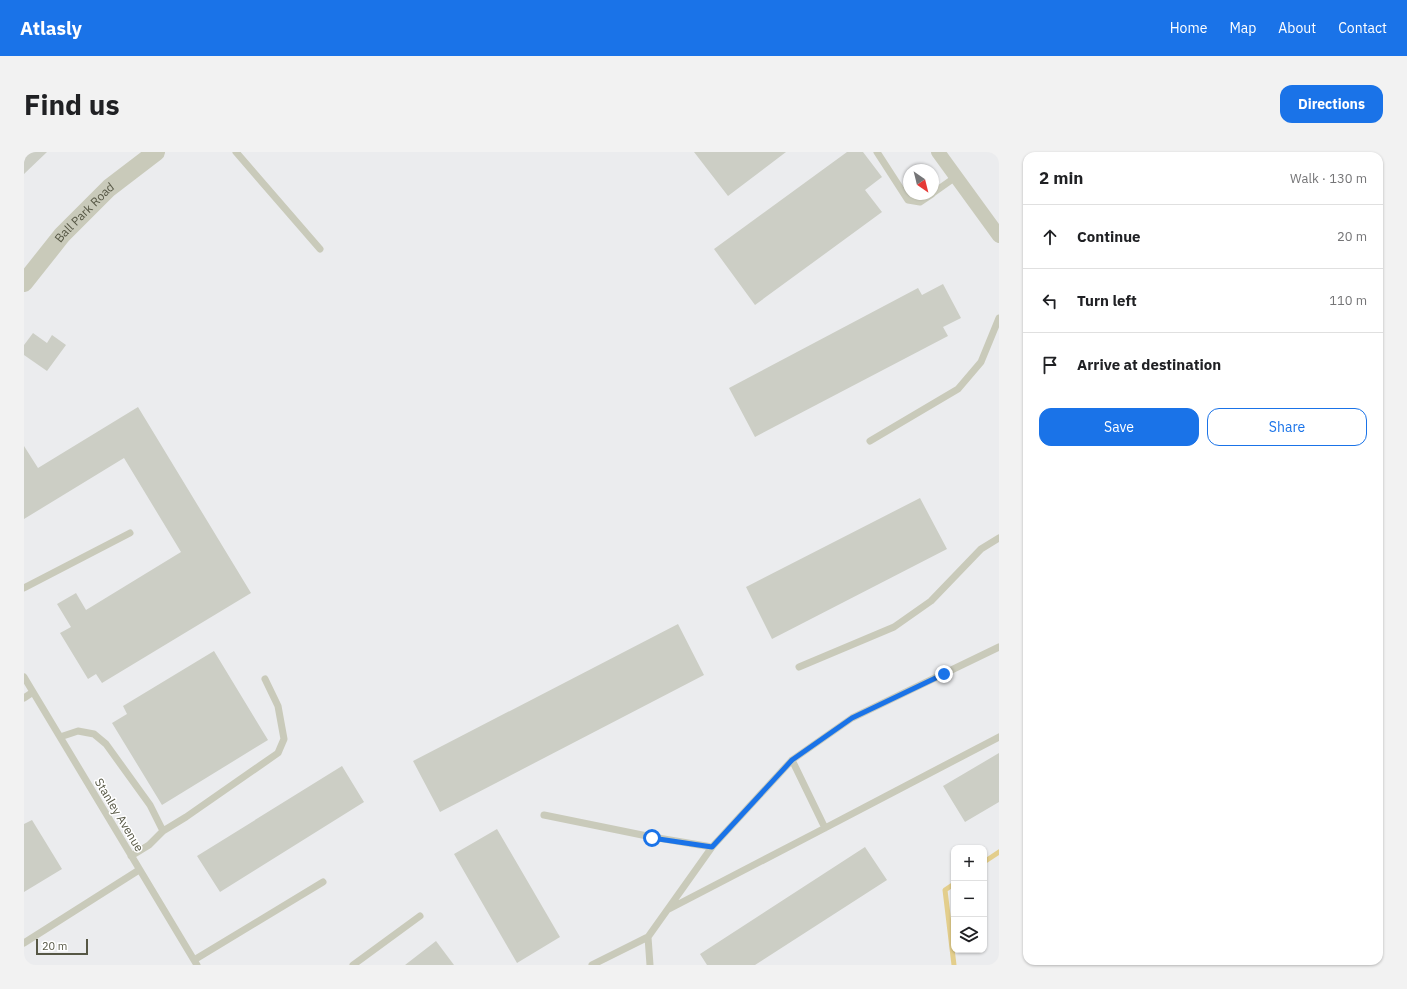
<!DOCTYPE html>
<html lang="en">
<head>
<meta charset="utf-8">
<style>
	body { margin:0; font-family:"IBM Plex Sans",sans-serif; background:#f2f2f2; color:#202124 }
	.controls { position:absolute; right:12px; bottom:12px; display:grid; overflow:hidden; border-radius:8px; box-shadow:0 1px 3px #0004 }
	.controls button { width:36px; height:36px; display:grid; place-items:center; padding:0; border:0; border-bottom:1px solid #e0e0e0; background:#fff; color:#202124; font:20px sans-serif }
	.compass { position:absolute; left:879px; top:12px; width:36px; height:36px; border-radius:50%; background:#fff; box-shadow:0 1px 3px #0004; rotate:145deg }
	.scale { position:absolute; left:12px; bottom:10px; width:52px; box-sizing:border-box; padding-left:4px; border:2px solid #565745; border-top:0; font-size:11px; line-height:14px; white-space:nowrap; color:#565745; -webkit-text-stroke:3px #fff; paint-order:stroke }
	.stop { position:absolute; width:12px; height:12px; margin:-9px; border:3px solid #1a73e8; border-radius:50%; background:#fff }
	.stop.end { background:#1a73e8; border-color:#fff; box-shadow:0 1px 4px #0008 }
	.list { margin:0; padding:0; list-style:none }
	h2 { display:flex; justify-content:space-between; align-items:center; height:52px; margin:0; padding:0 16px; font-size:17px }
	h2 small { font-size:13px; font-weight:400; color:#757577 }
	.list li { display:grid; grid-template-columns:26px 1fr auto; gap:12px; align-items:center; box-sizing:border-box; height:64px; padding:0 16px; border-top:1px solid #e0e0e0 }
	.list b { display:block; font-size:15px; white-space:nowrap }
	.list em { font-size:13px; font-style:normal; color:#757577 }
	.actions { display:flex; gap:8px; padding:12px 16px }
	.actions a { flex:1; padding:9px 0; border:1px solid #1a73e8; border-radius:12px; text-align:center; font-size:14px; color:#1a73e8 }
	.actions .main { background:#1a73e8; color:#fff }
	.icon { flex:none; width:22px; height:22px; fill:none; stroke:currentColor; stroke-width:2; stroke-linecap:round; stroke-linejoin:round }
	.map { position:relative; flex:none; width:975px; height:813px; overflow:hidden; border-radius:12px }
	header { display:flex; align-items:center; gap:24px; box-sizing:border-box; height:56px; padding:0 20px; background:#1a73e8; color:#fff }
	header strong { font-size:19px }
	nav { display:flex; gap:22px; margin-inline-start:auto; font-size:14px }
	.intro { display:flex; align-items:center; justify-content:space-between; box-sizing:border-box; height:96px; padding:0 24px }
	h1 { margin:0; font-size:28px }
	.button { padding:10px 18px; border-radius:12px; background:#1a73e8; color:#fff; font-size:14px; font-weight:700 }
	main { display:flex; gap:24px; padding:0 24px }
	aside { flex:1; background:#fff; border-radius:12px; box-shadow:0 1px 3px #0004 }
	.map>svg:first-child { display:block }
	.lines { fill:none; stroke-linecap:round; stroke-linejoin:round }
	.stream { stroke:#e3ce8c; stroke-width:5 }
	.building { fill:#cccec5 }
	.service { stroke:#c9caba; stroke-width:7 }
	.minor { stroke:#c9caba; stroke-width:14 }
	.tertiary { stroke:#c9caba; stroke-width:18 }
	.route { stroke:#1a73e8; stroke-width:5 }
	.labels { text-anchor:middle; stroke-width:3; stroke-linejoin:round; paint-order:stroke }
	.street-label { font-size:12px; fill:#565745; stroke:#fff }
</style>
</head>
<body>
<header>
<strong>Atlasly</strong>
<nav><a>Home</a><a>Map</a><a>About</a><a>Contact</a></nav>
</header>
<div class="intro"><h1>Find us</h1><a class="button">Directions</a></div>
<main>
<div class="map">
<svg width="975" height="813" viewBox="0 0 975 813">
	<rect width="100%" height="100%" fill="#ebecee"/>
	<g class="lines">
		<path class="stream" d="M960,710L975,700
			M930,813L921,738L930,732"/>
	</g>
	<path class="building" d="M0,0H23L0,22Z
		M670,0H762L704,44Z
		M823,0H839L858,25L841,38L858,60L731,153L690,97Z
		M919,132L937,166L919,175L924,184L731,285L705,236L894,136L898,143Z
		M9,181L23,191L28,183L42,193L23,219L0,203V193Z
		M114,255L227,441L78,531L72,522L64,527L36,481L47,475L33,452L52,441L62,458L157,400L100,306L0,367V294L14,316Z
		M896,346L923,397L748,487L722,435Z
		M654,472L680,523L416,660L389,609Z
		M190,499L244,588L138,653L88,571L103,562L99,554Z
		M975,601V650L941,670L919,634Z
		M318,614L340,650L196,740L173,704Z
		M8,668L38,717L0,740V672Z
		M473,677L536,785L493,811L430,702Z
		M841,695L863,728L731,813H683L676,802Z
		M412,789L430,813H381Z"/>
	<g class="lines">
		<path class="service" d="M212,0L296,97
			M853,0L884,48L896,50L908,42
			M909,41L933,24
			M846,289L934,237L957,210L975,166
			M0,436L106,381
			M775,515L870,475L907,449L957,397L975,386
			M0,525L173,813
			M0,546L9,540
			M36,585L54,579L70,582L82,592L126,653L139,679L125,693L107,704
			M768,608L801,676L975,585
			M520,663L628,685L688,695
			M139,679L162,665L254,601L260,587L254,554L241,527
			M645,757L801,676
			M0,791L115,718
			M170,808L299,730
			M329,813L396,764
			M568,813L624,785
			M626,813L624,785L688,695L768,608L828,566L975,495"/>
		<path class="minor" d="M914,0L975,84"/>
		<path class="tertiary" id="s1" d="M0,131L38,83L85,36L132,0"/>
	</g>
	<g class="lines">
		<path class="route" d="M628,686L688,695L768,608L828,566L920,522"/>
	</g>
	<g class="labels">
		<g class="street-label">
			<text dy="4" stroke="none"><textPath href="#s1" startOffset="93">Ball Park Road</textPath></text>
			<text transform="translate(95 663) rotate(59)" y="4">Stanley Avenue</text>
		</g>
	</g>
</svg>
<div class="controls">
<button>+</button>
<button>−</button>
<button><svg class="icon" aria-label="layers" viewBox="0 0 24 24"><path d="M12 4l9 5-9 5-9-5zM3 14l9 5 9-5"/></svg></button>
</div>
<svg class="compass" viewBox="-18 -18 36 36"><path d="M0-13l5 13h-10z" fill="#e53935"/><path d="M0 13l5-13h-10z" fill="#757577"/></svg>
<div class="scale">20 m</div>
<div class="stop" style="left:628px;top:686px"></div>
<div class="stop end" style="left:920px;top:522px"></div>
</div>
<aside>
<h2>2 min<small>Walk · 130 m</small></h2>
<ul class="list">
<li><svg class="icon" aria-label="ahead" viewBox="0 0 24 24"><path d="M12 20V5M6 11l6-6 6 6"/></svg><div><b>Continue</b></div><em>20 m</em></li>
<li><svg class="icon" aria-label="left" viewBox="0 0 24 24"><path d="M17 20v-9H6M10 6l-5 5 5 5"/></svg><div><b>Turn left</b></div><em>110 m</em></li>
<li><svg class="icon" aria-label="arrive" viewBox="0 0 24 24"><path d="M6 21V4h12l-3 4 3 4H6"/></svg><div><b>Arrive at destination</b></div></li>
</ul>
<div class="actions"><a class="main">Save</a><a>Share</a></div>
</aside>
</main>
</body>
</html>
